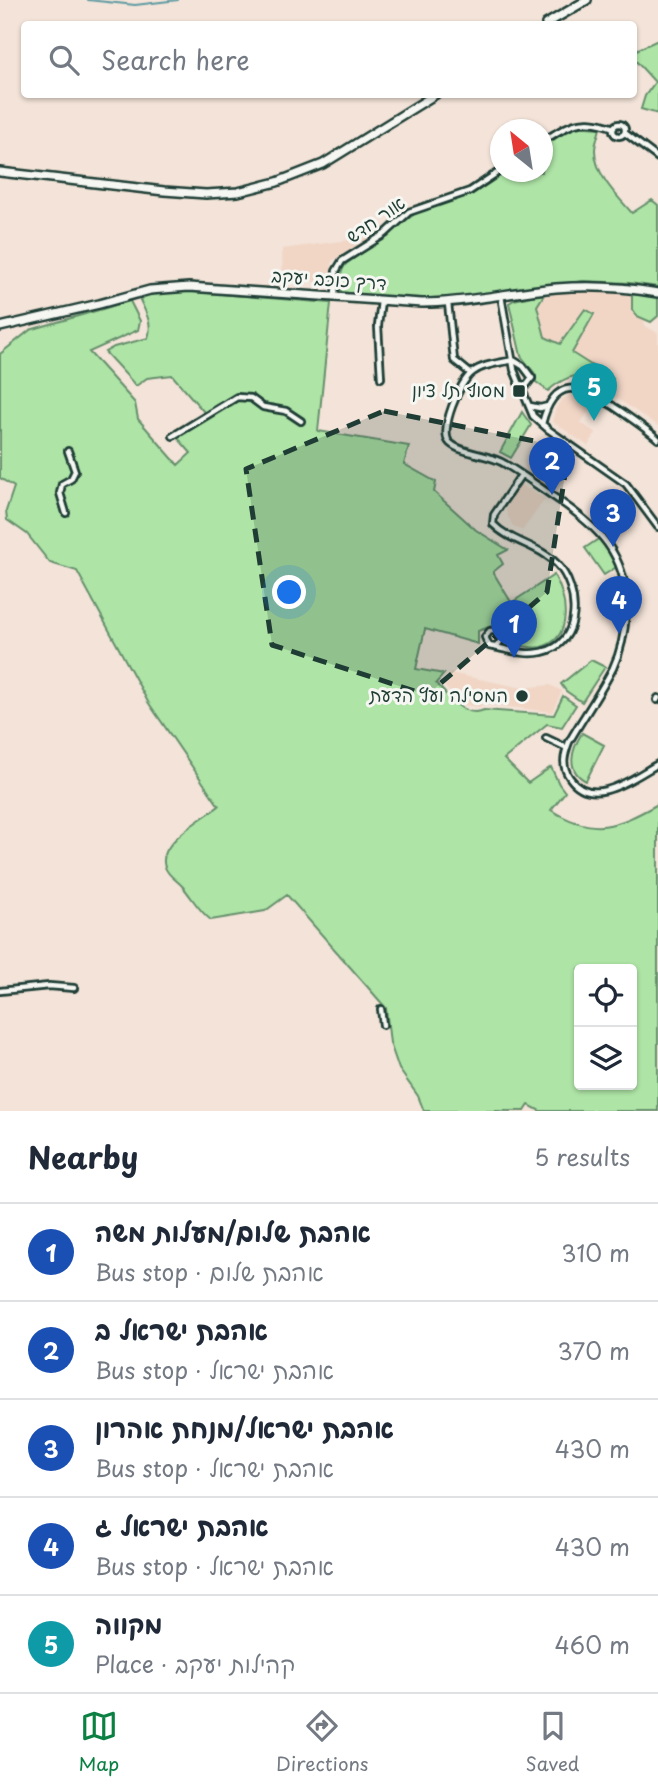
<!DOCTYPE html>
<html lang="en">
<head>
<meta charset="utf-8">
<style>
	body { margin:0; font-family:"Playpen Sans","Playpen Sans Hebrew",sans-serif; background:#f2f2f3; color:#1f2937 }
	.controls { position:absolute; right:21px; bottom:21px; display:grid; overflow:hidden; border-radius:7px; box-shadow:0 2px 5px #0004 }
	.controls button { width:63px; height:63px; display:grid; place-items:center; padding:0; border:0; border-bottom:2px solid #e0e1e3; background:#fff; color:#1f2937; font:35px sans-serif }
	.compass { position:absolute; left:490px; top:119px; width:63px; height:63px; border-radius:50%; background:#fff; box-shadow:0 2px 5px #0004; rotate:330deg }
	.you { position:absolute; left:290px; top:593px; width:24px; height:24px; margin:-18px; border:5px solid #fff; border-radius:50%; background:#1a73e8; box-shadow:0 0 0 10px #1a73e833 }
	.badge { display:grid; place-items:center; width:46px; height:46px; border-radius:50%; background:#0b8043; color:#fff; font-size:23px; font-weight:700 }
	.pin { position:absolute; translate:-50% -58px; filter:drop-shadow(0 2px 4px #0008) }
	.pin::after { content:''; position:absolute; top:37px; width:24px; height:21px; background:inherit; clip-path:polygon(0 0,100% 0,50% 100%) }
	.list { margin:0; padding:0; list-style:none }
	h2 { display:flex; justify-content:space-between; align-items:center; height:91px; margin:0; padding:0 28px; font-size:30px }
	h2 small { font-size:23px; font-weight:400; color:#747a83 }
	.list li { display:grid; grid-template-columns:46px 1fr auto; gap:21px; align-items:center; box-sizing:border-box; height:98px; padding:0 28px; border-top:2px solid #e0e1e3 }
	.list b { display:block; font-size:26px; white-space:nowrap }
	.list p { margin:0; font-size:23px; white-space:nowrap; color:#747a83 }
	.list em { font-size:23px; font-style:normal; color:#747a83 }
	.icon { flex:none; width:38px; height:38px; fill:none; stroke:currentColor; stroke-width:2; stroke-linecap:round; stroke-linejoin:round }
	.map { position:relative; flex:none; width:658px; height:1111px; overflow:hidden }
	.search { position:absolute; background:#fff; box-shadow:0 2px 5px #0004; left:21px; right:21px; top:21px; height:77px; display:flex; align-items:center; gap:18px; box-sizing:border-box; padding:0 24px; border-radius:7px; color:#747a83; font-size:26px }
	.sheet { height:581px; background:#fff }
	nav { display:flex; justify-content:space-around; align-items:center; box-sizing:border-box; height:98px; border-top:2px solid #e0e1e3; background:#fff; font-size:19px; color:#747a83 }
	nav a { display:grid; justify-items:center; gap:4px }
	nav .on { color:#0b8043 }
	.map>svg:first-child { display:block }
	.built { fill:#f1d6c6 }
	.green { fill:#aee4a6; stroke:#66906d; stroke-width:2; fill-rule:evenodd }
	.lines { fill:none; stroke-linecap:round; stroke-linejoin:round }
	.stream { stroke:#5f9aa1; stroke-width:2 }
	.street-casing { stroke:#1f3d34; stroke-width:10 }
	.secondary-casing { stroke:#1f3d34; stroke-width:12 }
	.street { stroke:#f6f6f2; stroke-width:4.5 }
	.secondary { stroke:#f6f6f2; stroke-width:7 }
	.marked { fill:#1f3d34; fill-opacity:0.2; stroke:#1f3d34; stroke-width:5; stroke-dasharray:14 9; stroke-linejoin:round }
	.poi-dot { fill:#1f3d34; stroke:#f6f6f2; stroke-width:2.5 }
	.labels { text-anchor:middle; stroke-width:6; stroke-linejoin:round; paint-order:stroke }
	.street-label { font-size:18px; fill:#1f3d34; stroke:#f6f6f2 }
	.poi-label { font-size:18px; fill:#1f3d34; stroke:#f6f6f2; text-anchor:end }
</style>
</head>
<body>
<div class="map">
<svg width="658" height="1111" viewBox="0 0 658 1111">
	<rect width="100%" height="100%" fill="#f3e3d8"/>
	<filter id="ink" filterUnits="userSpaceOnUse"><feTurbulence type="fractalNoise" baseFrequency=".0143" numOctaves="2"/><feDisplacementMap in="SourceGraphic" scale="14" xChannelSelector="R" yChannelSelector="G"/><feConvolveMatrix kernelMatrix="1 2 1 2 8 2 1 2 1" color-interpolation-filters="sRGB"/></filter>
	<g filter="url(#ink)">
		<path class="built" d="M371,237L332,261L331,286L311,281L283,283L282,249Z
			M599,290L632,294V310L644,319L645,326L658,333V426L606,391L613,379L572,353L594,314L585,309L561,344L545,337L537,306L545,293Z
			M581,394L595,401L581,423L596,433L588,446L552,421L556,408L561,400L570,395Z
			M520,484L545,499L522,531L512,525L506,511L510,498Z
			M450,673L523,688L550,685L562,691L552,712L482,704L480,707L462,705L441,683Z"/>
		<path class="green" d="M658,40V114L641,109L645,96L655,82L634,59V51Z
			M573,126L600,128C599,134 595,143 595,150C595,175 617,196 632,213L652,200L658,205V287L629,283L583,281L443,300L389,298L341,292C340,281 339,273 346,264L416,213L473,193L506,172H542L543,147Z
			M182,291L331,303L318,431L409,446L404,464L436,482L434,492L476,530L508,550L498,555L503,564L493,572L511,602L507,630L497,624L478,631V644L425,629L416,669L444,674L436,683C448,696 464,719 484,710L554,715L563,696L576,705L562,727L547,724L504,759L528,783L551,767L559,784L565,792L551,810C594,837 616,827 658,804V1111H540L529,1105L525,1111H424L418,1096L399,1069L390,1043L386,1008L287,895L265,911L211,920C199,911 193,899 183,887C177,880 168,876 165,867C156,843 203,819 219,806L148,702L77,571L50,563L27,534L7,520L6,511L14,487L0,478V354L30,330L130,301L140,321L138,330L89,352L135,403L138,419L178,465L191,453L177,437L204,412L172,375L147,378L136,386L105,352L114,347L148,338C153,324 146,313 140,300L145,294ZM579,969H632V1085H579Z
			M545,293L537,306L545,337L560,344L585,309L594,314L572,353L613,379L606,391C602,388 597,381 592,379C577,370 559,381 548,391L536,382V375L521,356L509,303L514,300Z
			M632,294L658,296V316L651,322L637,316L632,310Z
			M522,412L531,425L511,458L500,452Z
			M600,538L618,566L604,575L585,548Z
			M554,575C567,596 574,639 541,647C531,649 518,645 508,643L514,601Z
			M591,660L605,667L582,702L566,691L561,684Z
			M582,733L604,745L586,781C565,770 572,749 582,733Z"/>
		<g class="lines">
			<path class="stream" d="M88,0L135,5L178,0"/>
			<g class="street-casing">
				<path id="street" d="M613 130a6 6 0 1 1 12 0a6 6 0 1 1-12 0Z
					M625,133L658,158
					M542,142C568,125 583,115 614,128
					M501,296L514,370L533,416L549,430L626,484L658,527
					M335,297L336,271L342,261L385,234L409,212L470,191L500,171
					M448,303L454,360L470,373
					M381,378L378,326L381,301
					M518,383L526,386L532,378L523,366L513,360C501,363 483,364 473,372C460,380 438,432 450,443C462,454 490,454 505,464C522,474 538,486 554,497C597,526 629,554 626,612C625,631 621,651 613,668C600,694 583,717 569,742C564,755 561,766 570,778C593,810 634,777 658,764
					M530,406L540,408L548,406
					M542,424C554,375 580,385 613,406C629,417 644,427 658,439
					M173,436L237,397L251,398L263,407L286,411L301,421
					M66,513L60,493L62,484L71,479L75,471L68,451
					M497,646L502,639L500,634L495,631H490L485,637L489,646C506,649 525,656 542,652C583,644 580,588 557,564C539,545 510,542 493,524L494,515L521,475
					M657,700L658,698
					M546,738L567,748
					M0,991L49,986L74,988
					M381,1009L383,1025"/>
			</g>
			<g class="secondary-casing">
				<path id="secondary" d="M546,24L587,0
					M0,172L164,191L206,194L238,192L277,182L323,164L436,94
					M0,327L99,304L150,290L189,287L422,303C467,303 511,292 556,288C591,285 624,287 658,293"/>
			</g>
			<use href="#street" class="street"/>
			<use href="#secondary" class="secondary"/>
		</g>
	</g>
	<path class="marked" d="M384,411L569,448L547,592L427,695L272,645L246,469Z"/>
	<g class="poi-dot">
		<rect x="512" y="384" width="14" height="14" rx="3.5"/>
		<circle cx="522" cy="696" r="7"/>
	</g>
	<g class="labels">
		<g class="street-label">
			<text transform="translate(376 220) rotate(-35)" y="6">אור חדש</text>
			<text transform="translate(329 280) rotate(4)" y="6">דרך כוכב יעקב</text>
		</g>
		<g class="poi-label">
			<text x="505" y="397">מסוף תל ציון</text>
			<text x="508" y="702">המסילה ועץ הדעת</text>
		</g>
	</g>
</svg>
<div class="controls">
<button><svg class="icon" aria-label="locate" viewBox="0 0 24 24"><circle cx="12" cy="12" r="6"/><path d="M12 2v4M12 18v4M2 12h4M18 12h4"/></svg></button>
<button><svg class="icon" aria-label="layers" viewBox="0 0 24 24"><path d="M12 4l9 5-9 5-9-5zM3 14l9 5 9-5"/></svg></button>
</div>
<svg class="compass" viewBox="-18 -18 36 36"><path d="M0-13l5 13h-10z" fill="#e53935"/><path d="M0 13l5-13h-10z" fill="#747a83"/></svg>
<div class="you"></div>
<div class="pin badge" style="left:514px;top:658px;background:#1a4fb4">1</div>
<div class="pin badge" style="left:552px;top:495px;background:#1a4fb4">2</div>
<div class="pin badge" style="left:613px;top:547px;background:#1a4fb4">3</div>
<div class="pin badge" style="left:619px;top:634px;background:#1a4fb4">4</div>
<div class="pin badge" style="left:594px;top:421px;background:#0f9aa8">5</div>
<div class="search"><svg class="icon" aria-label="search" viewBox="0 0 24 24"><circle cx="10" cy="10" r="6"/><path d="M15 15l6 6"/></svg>Search here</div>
</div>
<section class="sheet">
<h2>Nearby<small>5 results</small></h2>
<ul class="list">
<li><span class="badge" style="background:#1a4fb4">1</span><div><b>אהבת שלום/מעלות משה</b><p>Bus stop · אהבת שלום</p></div><em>310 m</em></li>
<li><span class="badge" style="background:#1a4fb4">2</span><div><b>אהבת ישראל ב</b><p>Bus stop · אהבת ישראל</p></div><em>370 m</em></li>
<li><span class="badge" style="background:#1a4fb4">3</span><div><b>אהבת ישראל/מנחת אהרון</b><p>Bus stop · אהבת ישראל</p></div><em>430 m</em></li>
<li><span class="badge" style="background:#1a4fb4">4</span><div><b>אהבת ישראל ג</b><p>Bus stop · אהבת ישראל</p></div><em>430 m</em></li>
<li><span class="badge" style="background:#0f9aa8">5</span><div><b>מקווה</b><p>Place · קהילות יעקב</p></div><em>460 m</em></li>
</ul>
</section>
<nav>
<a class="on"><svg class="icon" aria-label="map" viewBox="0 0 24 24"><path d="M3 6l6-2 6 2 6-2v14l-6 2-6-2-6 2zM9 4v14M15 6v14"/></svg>Map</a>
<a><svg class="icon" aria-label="directions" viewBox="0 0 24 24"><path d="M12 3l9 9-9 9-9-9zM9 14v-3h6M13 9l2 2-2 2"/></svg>Directions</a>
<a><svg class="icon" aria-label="saved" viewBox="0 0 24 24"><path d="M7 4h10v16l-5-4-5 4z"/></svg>Saved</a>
</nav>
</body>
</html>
